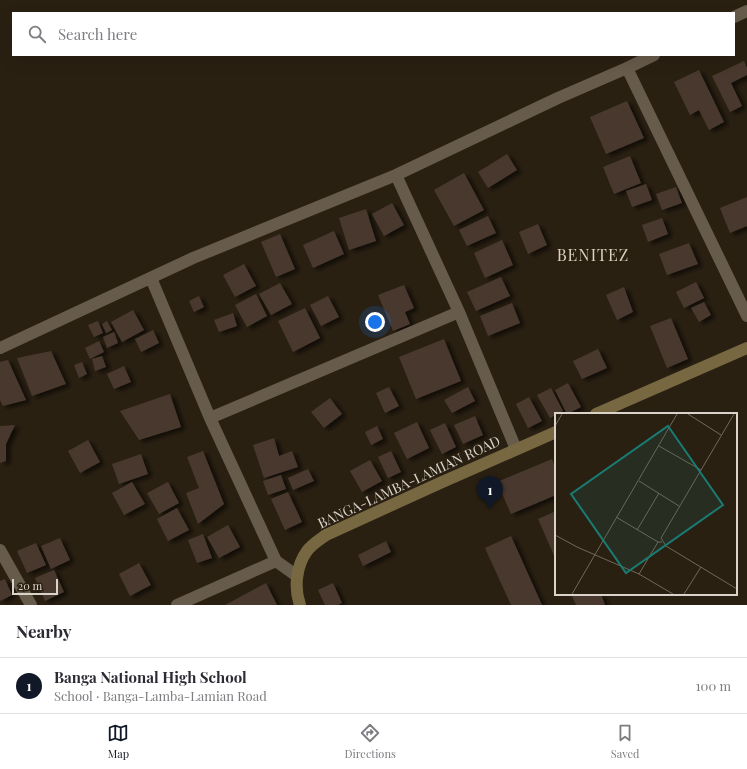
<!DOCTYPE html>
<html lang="en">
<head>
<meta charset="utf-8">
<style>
	body { margin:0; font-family:"Playfair Display",serif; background:#f2f2f3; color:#2b2b33 }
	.scale { position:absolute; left:12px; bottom:10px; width:46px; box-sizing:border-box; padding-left:4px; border:2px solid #dad3ca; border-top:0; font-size:11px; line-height:14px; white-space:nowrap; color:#dad3ca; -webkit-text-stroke:3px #2a2012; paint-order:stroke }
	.you { position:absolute; left:375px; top:322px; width:14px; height:14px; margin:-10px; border:3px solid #fff; border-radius:50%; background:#1a73e8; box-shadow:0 0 0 6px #1a73e833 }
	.badge { display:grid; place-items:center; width:26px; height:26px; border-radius:50%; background:#111827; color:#fff; font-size:13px; font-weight:700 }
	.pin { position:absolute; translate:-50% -33px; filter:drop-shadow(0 1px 2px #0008) }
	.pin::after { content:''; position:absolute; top:21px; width:14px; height:12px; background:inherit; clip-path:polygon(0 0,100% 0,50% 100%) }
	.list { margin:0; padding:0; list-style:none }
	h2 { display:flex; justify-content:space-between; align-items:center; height:52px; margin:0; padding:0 16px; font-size:17px }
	h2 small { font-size:13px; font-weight:400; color:#7c7c81 }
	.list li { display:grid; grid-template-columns:26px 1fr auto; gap:12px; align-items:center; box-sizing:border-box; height:56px; padding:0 16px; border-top:1px solid #e1e1e2 }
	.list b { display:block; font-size:15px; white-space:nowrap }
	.list p { margin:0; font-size:13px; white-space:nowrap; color:#7c7c81 }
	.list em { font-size:13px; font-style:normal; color:#7c7c81 }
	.icon { flex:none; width:22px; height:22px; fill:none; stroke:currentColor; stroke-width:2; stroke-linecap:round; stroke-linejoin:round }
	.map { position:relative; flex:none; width:747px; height:605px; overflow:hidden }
	.search { position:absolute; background:#fff; box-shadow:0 4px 16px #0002; left:12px; right:12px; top:12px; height:44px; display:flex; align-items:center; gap:10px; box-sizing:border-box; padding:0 14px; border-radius:0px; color:#7c7c81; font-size:15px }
	.sheet { height:108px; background:#fff }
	nav { display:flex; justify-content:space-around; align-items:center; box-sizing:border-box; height:56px; border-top:1px solid #e1e1e2; background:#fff; font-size:11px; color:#7c7c81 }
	nav a { display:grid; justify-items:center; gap:2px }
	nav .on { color:#111827 }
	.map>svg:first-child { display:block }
	.building { fill:#49392e; filter:url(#shadow) }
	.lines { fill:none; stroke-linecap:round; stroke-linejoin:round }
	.minor { stroke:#675b4b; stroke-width:12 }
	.secondary { stroke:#776842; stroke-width:12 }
	.labels { text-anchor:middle; stroke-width:3; stroke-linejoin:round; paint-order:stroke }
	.street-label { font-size:14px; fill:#dad3ca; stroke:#2a2012 }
	.quarter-label { font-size:16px; letter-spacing:1px; fill:#ddd0be; stroke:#2a2012 }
	.inset-road { fill:none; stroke:#70685c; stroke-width:1 }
	.view { fill:#197b73; fill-opacity:0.15; stroke:#197b73; stroke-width:2 }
	.inset-edge { fill:none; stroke:#dad3ca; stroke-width:2 }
</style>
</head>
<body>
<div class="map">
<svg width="747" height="605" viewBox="0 0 747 605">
	<defs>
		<filter id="shadow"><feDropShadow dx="4.5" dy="2.5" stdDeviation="2" flood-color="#0009"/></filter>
	</defs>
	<rect width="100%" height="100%" fill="#2a2012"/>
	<path class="building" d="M744,61L747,68V75L731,83L742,106L730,112L712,76Z
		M699,70L724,122L709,130L699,110L690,115L674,82Z
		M627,101L644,138L606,154L590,117Z
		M507,154L517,170L488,188L478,172Z
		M630,156L641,183L614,194L603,167Z
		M464,173L484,210L454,226L434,190Z
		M646,184L652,200L632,207L626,191Z
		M676,187L682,203L662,210L656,194Z
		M747,197V226L730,233L720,208Z
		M392,203L404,225L384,236L372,214Z
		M366,209L376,241L349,250L339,218Z
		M488,216L496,233L467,246L459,230Z
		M662,218L668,234L648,242L642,225Z
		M538,224L547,245L528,254L519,232Z
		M334,231L344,254L313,268L303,245Z
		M280,234L295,269L276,277L261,242Z
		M502,240L513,265L485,278L474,253Z
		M689,243L698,264L667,275L659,254Z
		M244,264L256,286L235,297L223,275Z
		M501,277L510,296L476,311L467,292Z
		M696,282L704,298L684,308L676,292Z
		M280,283L292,304L271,315L259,294Z
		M404,285L414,308L405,312L410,324L393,331L378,295Z
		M624,287L633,312L617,320L606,295Z
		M256,294L267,316L247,327L235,305Z
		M199,296L204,307L194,312L189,301Z
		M328,296L339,317L321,326L310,305Z
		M704,302L711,315L699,322L691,308Z
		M512,303L520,323L488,336L480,316Z
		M305,308L320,338L293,352L278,321Z
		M133,310L144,330L122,342L111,322Z
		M233,313L237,326L219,332L214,320Z
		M671,318L688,359L667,368L650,326Z
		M98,321L103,333L94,337L88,325Z
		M107,321L112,330L106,333L102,324Z
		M153,330L159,343L141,352L135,339Z
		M114,332L118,343L107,348L103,337Z
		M444,339L461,381L416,399L399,357Z
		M99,341L104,352L90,359L85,348Z
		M598,349L607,368L582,379L573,361Z
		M51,351L66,384L32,396L17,358Z
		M102,356L106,367L95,371L92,359Z
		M8,360L26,400L3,406L0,400V362Z
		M82,362L87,374L79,378L74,365Z
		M124,366L131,382L114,389L107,374Z
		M568,383L581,407L567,414L555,390Z
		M389,387L399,406L385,413L376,393Z
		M468,387L475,401L452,413L444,400Z
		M551,388L563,411L550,418L537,395Z
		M170,394L181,427L139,440L120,411Z
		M529,397L542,421L528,428L516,404Z
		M330,398L342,414L324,428L311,412Z
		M475,416L483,435L463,444L454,425Z
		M417,422L429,448L407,459L394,433Z
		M445,423L456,447L442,454L430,430Z
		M15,425L6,444V461L0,463V426Z
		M377,426L383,439L371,445L365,432Z
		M274,438L279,456L292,451L298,467L264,478L253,445Z
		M88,440L100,462L80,473L68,451Z
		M203,451L224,504L198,524L186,493L199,488L187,457Z
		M391,451L401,472L388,478L378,457Z
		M141,454L148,474L119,484L112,464Z
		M552,459L556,469V495L511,514L497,482Z
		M370,460L382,481L362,492L350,471Z
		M308,469L314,481L293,490L288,478Z
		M281,475L286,489L268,495L263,481Z
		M132,482L145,504L124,515L112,493Z
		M168,482L179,503L159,514L147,493Z
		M288,492L302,522L285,530L271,499Z
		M177,508L189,530L168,541L157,519Z
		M556,511V560L538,519Z
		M228,525L240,547L219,558L207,537Z
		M203,534L212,558L197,563L188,540Z
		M511,536L542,605H511L485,548Z
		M60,538L70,560L51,569L41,546Z
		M386,541L391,552L363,566L358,555Z
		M36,543L46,565L27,573L17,551Z
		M139,563L151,585L130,596L119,574Z
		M54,570L64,592L45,601L35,578Z
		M5,579L12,595L0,601V581Z
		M266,583L277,605H225Z
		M333,583L342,603L338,605H325L318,590Z
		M571,594H601L605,605H576Z"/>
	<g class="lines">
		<path class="minor" d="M734,17L747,11
			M627,68L747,316
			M396,175L459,312L516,449
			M151,278L210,418L276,561L297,576
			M0,348L193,258L396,175L558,98L627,68L654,55
			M210,418L459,312
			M0,550L31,605
			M177,605L276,561"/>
		<path class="secondary" d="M596,414L747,348
			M300,605C294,588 296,566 307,551C311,545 319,540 326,535L440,483L556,432"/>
	</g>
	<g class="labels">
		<g class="street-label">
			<text transform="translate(409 482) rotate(-25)" y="5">BANGA-LAMBA-LAMIAN ROAD</text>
		</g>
		<g class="quarter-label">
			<text x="593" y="261">BENITEZ</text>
		</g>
	</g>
	<g transform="translate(555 413)">
		<rect width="182" height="182" fill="#2a2012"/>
		<path class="inset-road" d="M133,1L166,22M179,1L106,125L111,133L182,176M0,13L7,1M104,33L146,57M84,68L124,93M61,104L103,129H107M82,117L104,80M0,122L22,134L84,161L118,181M84,161L103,129M17,181L122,1M129,181L146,154"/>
		<path class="view" d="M113,13L168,92L71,160L16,81Z"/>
		<rect width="182" height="182" class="inset-edge"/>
	</g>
</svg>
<div class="scale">20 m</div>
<div class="you"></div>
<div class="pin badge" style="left:490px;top:509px">1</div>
<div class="search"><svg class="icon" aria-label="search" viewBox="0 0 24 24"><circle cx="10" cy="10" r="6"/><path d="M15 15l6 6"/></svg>Search here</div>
</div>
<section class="sheet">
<h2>Nearby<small></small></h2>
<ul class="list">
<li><span class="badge">1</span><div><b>Banga National High School</b><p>School · Banga-Lamba-Lamian Road</p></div><em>100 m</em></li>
</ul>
</section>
<nav>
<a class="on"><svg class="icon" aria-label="map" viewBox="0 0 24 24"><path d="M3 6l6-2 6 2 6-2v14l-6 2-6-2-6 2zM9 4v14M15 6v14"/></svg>Map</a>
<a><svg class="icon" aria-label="directions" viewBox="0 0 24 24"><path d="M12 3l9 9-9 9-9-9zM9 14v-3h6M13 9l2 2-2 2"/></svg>Directions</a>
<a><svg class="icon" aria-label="saved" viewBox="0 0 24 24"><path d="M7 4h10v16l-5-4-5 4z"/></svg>Saved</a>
</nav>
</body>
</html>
